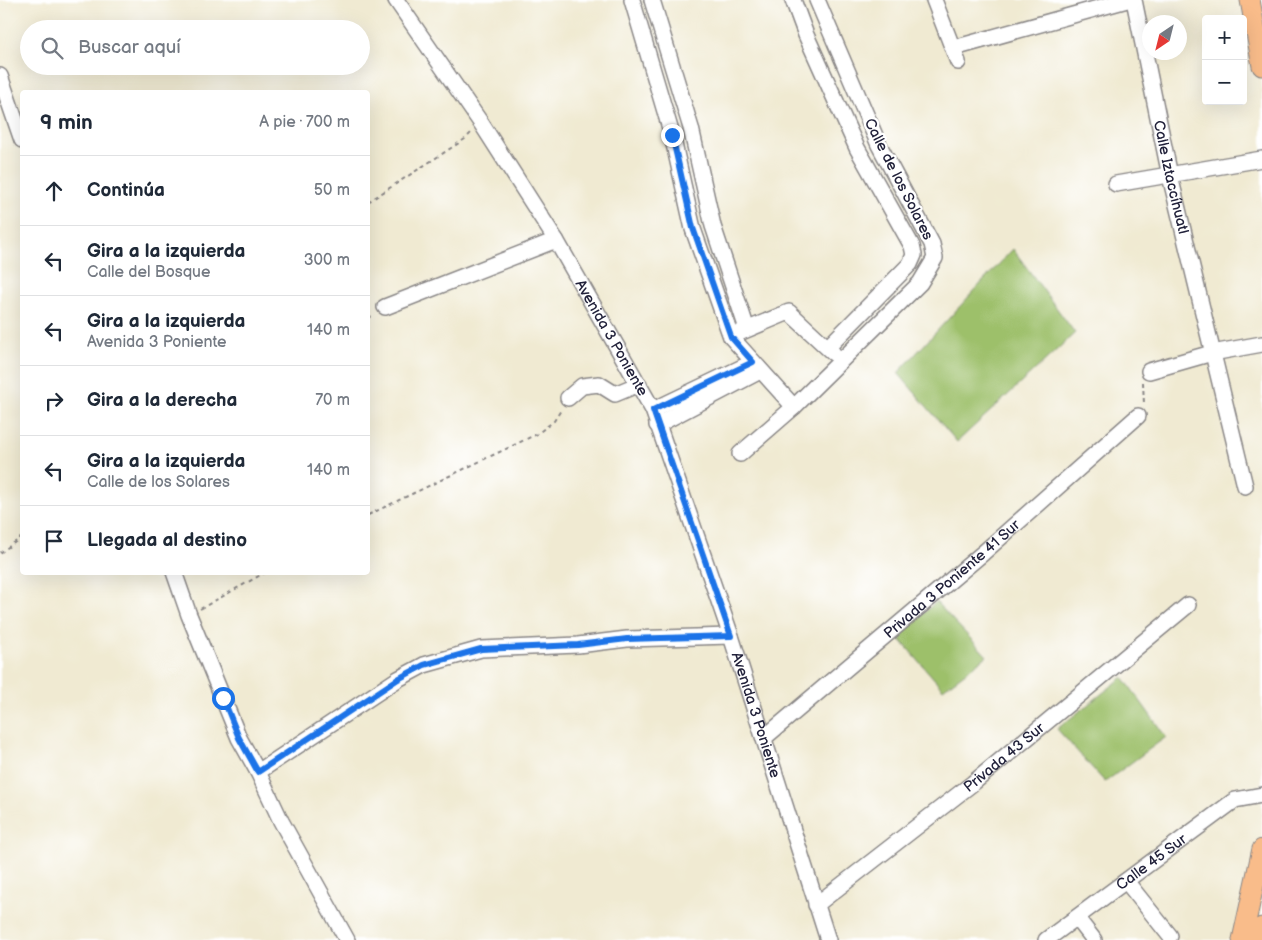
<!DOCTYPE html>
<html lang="es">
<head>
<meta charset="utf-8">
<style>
	body { margin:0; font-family:"Balsamiq Sans",sans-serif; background:#f2f2f3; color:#1f2937 }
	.controls { position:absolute; right:15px; top:15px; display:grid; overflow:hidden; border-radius:5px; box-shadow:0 5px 20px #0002 }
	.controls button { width:45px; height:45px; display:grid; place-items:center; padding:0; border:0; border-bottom:1px solid #e0e1e3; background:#fff; color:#1f2937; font:25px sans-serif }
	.compass { position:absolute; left:1142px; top:15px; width:45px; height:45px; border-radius:50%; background:#fff; box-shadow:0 5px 20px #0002; rotate:215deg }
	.stop { position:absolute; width:15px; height:15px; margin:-11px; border:4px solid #1a73e8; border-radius:50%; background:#fff }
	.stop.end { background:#1a73e8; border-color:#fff; box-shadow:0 1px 5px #0008 }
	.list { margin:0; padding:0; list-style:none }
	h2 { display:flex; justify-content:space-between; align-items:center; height:65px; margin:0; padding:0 20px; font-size:21px }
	h2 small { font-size:16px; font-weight:400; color:#747a83 }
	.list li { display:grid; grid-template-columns:32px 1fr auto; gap:15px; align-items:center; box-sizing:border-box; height:70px; padding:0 20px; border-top:1px solid #e0e1e3 }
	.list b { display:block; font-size:19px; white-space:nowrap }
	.list p { margin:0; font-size:16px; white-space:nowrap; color:#747a83 }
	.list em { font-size:16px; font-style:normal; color:#747a83 }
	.icon { flex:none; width:28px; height:28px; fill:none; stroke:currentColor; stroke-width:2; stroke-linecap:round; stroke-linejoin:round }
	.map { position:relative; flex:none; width:1262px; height:940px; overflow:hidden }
	.search { position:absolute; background:#fff; box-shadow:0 5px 20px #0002; left:20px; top:20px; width:350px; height:55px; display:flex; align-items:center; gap:12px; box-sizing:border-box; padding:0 18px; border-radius:28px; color:#747a83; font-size:19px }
	.panel { position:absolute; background:#fff; box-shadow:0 5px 20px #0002; left:20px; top:90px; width:350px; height:485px; border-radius:5px }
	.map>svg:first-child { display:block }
	.green { fill:#9dc06a; stroke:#607152 }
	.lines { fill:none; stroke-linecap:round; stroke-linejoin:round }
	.minor-casing { stroke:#898686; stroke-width:18 }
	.major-casing { stroke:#898686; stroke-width:21 }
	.path { stroke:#898686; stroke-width:2; stroke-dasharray:4 4; stroke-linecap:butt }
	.minor { stroke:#fff; stroke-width:15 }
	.major { stroke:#f9bc8a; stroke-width:19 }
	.route { stroke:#1a73e8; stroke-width:6 }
	.labels { text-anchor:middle; stroke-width:4.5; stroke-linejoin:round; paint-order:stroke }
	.street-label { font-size:15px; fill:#22223b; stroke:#fff }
</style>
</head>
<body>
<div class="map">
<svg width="1262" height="940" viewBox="0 0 1262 940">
	<rect width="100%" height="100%" fill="#fff"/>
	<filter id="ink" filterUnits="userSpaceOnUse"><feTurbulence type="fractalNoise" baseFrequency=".02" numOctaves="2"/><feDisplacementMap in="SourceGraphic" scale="10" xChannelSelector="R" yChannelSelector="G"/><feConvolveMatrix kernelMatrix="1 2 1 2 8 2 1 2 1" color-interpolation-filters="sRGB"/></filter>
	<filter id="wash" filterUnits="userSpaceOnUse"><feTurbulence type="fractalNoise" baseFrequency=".0096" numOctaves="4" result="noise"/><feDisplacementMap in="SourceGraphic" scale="20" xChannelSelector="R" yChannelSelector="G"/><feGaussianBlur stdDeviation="1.12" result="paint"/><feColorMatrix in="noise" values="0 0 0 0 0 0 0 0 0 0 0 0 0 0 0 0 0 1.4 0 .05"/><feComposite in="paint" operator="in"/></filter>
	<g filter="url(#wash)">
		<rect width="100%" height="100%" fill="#f0ead2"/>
		<path class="green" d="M1013,249L1075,333L957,442L898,373Z
			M936,602L987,656L943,689L897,636Z
			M1123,677L1166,737L1105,782L1057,729Z"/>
	</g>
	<g filter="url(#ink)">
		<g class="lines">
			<g class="minor-casing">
				<g id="minor">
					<path id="s1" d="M396,0L481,123L556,240L653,410L731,636L828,940"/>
					<path d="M632,0L672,135L693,229L731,337L794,407"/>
					<path d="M652,0L691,128L713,226L747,329"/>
					<path d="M793,0L806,35L857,148L912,246L914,255L910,264L828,347"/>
					<path d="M934,0L958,62"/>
					<path id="s2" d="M1134,0L1170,176L1245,486"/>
					<path d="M954,48L1127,0"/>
					<path d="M0,76L22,140"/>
					<path d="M1116,184L1262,159"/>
					<path d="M385,307L556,240"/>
					<path d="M739,333L789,312L833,353"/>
					<path d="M1149,371L1212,353L1262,344"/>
					<path d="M568,398L582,386L599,384L615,394L639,384"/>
					<path d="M653,410L753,362"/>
					<path d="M657,425L760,371"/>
					<path d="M740,454L794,407L920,283L935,258L932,244L879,145L817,0"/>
					<path d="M174,572L189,615L239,738L258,772L281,821L347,940"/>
					<path id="s3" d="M764,738L983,553L1138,416"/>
					<path d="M258,772L398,679L424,665L481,649L578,645L627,639L731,636"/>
					<path d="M1126,881L1170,936"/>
					<path id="s4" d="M816,905L973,783L1188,605"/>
					<path d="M1077,918L1094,940"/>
					<path id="s5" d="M1046,940L1235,800L1262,795"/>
				</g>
			</g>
			<g class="major-casing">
				<path id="major" d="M1250,0L1262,66
					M1242,940L1262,849
					M1260,940L1262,927"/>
			</g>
			<path class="path" d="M368,202L465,139L472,132
				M368,318L374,314
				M1143,382L1144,404
				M368,515L537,434L554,421L561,410
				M0,553L22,537
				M200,609L266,572"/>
			<use href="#minor" class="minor"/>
			<use href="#major" class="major"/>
		</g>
	</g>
	<g class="lines" filter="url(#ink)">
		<path class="route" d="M223,698L239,738L258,772L398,679L424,665L481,649L578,645L627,639L731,636L653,410L753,362L731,337L693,228L672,135"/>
	</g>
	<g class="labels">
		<g class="street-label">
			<text dy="5" stroke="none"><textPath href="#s2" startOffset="181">Calle Iztaccíhuatl</textPath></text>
			<text transform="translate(899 179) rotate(63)" y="5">Calle de los Solares</text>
			<text dy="5" stroke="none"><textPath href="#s1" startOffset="401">Avenida 3 Poniente</textPath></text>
			<text dy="5" stroke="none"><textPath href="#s3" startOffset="246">Privada 3 Poniente 41 Sur</textPath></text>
			<text dy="5" stroke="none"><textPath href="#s1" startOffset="806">Avenida 3 Poniente</textPath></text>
			<text dy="5" stroke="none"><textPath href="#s4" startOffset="239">Privada 43 Sur</textPath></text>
			<text dy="5" stroke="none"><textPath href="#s5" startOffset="131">Calle 45 Sur</textPath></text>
		</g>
	</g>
</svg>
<div class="controls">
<button>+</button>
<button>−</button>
</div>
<svg class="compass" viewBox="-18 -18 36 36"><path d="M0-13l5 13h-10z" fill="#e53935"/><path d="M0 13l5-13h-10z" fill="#747a83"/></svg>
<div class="stop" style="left:223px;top:698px"></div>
<div class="stop end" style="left:672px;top:135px"></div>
<div class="search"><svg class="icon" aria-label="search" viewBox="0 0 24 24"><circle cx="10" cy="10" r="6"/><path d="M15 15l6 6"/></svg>Buscar aquí</div>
<section class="panel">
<h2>9 min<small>A pie · 700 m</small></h2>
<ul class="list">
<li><svg class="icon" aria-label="ahead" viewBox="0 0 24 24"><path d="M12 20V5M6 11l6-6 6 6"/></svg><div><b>Continúa</b></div><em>50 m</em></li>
<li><svg class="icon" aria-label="left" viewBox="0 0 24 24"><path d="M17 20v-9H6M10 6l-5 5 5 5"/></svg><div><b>Gira a la izquierda</b><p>Calle del Bosque</p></div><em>300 m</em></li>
<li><svg class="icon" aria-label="left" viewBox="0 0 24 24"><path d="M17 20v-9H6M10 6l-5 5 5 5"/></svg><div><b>Gira a la izquierda</b><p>Avenida 3 Poniente</p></div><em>140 m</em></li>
<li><svg class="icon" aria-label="right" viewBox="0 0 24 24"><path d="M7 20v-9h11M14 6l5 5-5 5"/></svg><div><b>Gira a la derecha</b></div><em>70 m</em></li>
<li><svg class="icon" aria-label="left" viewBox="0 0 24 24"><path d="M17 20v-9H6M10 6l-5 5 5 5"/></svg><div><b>Gira a la izquierda</b><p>Calle de los Solares</p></div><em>140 m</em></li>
<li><svg class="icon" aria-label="arrive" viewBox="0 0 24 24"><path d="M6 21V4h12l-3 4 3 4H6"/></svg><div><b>Llegada al destino</b></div></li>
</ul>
</section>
</div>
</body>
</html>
